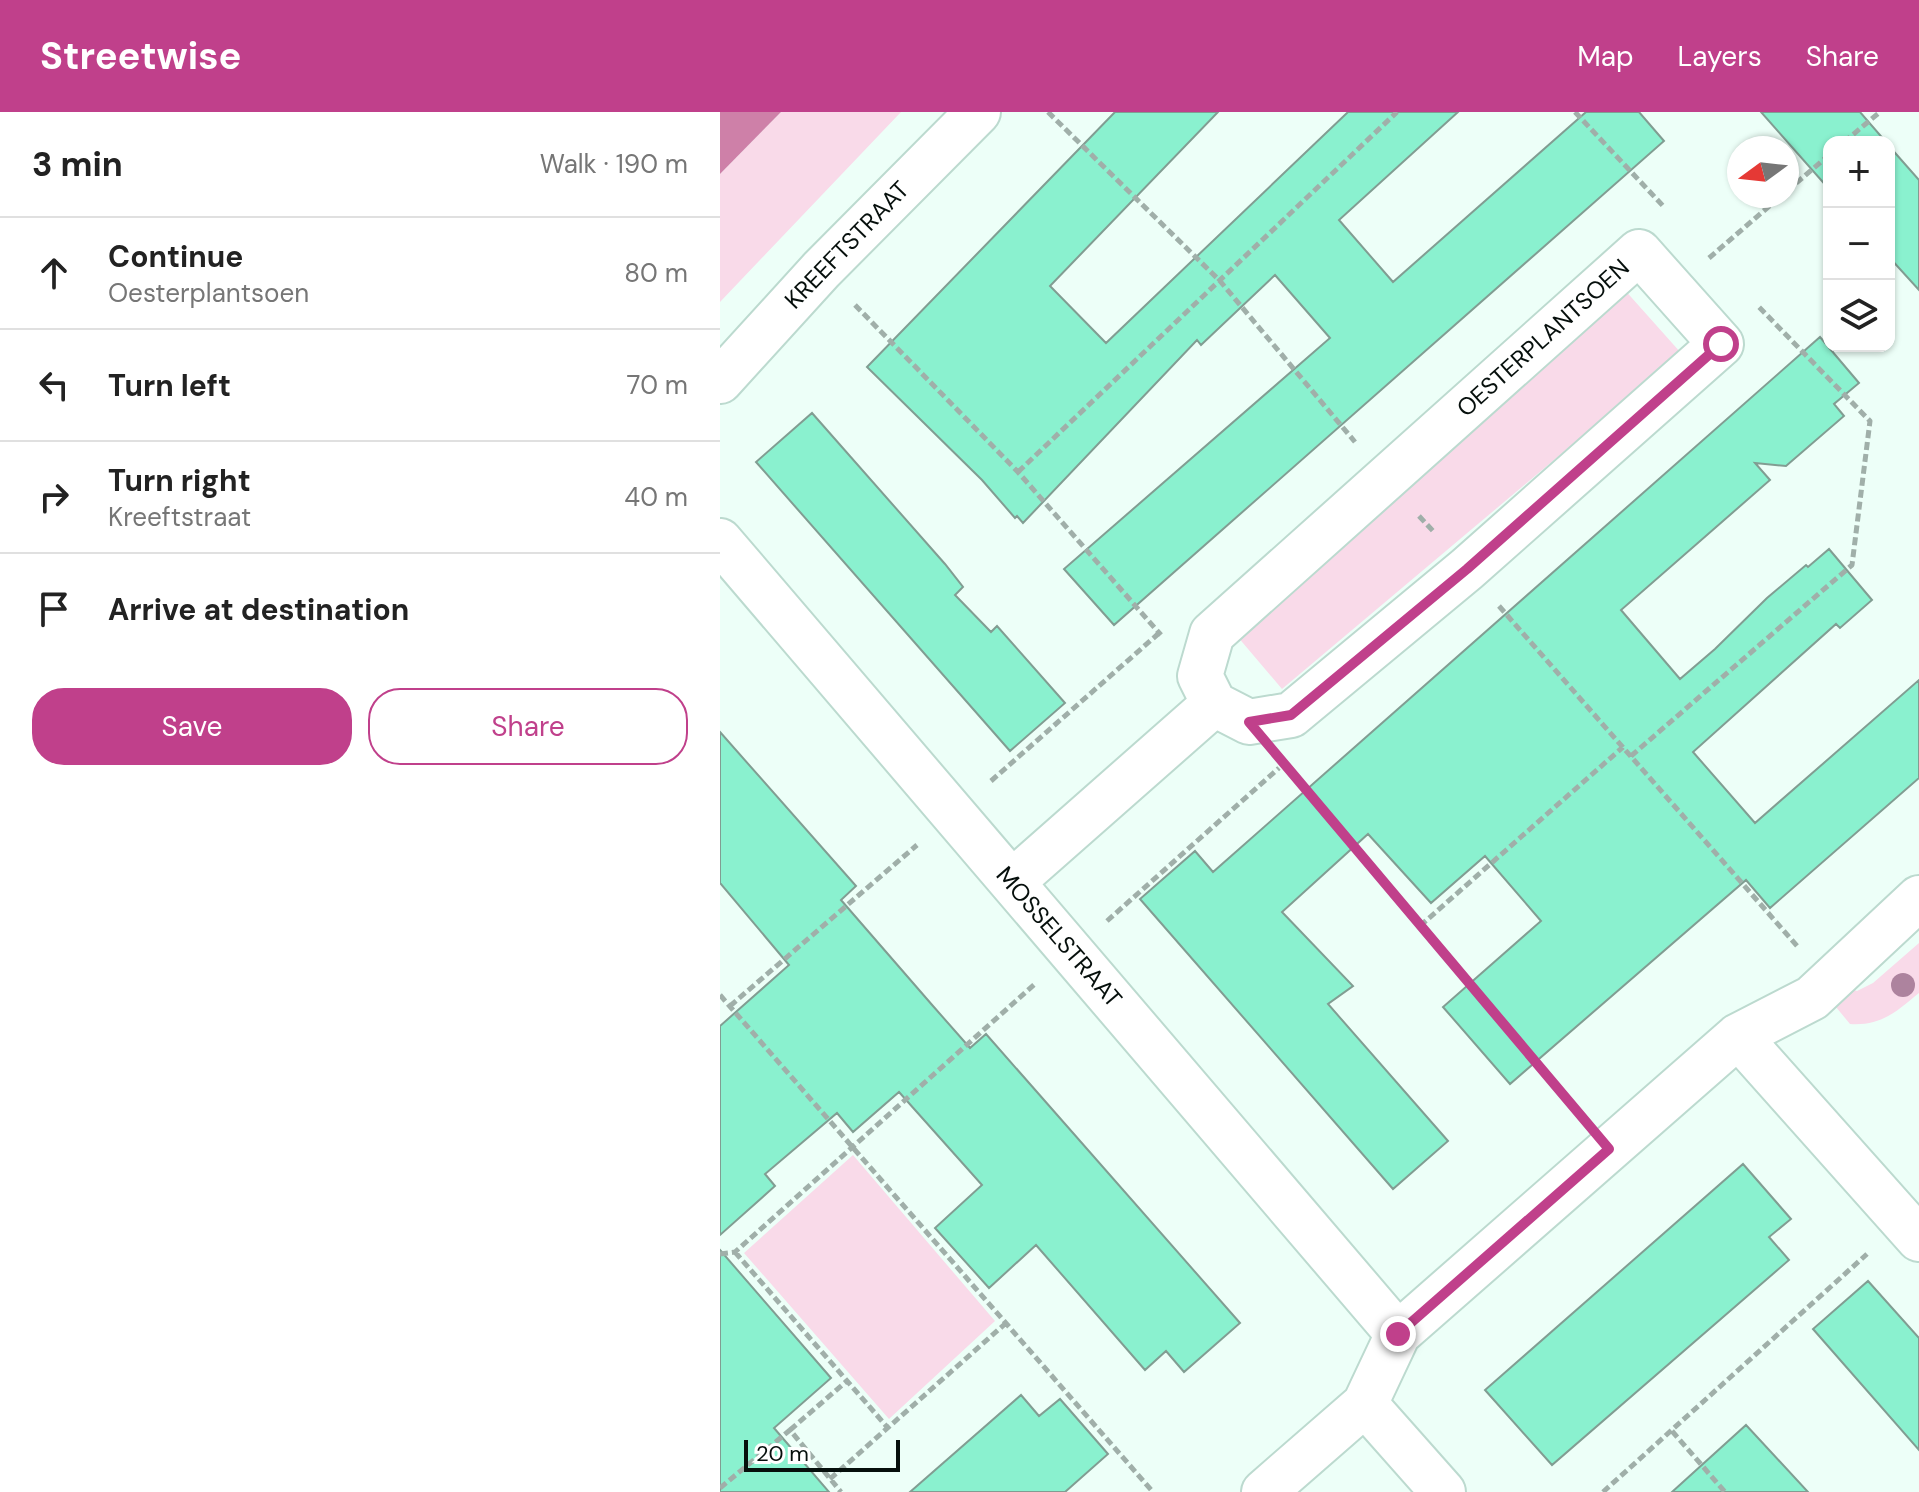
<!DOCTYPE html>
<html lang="en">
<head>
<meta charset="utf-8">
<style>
	body { margin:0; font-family:"DM Sans",sans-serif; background:#f6f6f6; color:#222 }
	.controls { position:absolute; right:24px; top:24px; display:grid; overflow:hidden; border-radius:16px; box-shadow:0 2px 6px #0004 }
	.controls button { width:72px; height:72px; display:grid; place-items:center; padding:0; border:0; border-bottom:2px solid #e0e0e0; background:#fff; color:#222; font:40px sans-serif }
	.compass { position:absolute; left:1007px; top:24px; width:72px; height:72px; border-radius:50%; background:#fff; box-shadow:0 2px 6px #0004; rotate:255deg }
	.scale { position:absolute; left:24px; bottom:20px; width:156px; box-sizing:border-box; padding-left:8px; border:4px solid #060f0c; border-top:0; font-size:22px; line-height:28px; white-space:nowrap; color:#060f0c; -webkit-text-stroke:6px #fff; paint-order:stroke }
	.stop { position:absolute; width:24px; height:24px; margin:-18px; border:6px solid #c0408b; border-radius:50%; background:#fff }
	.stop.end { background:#c0408b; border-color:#fff; box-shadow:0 2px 8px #0008 }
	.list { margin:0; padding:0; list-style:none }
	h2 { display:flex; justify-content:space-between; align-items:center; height:104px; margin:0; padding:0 32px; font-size:34px }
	h2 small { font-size:26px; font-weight:400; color:#767676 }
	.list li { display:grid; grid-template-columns:52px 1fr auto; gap:24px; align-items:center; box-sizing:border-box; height:112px; padding:0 32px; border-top:2px solid #e0e0e0 }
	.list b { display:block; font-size:30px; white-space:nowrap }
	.list p { margin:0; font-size:26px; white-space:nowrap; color:#767676 }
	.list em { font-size:26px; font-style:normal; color:#767676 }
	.actions { display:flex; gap:16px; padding:24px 32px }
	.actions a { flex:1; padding:18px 0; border:2px solid #c0408b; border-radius:32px; text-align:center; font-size:28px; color:#c0408b }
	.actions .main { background:#c0408b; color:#fff }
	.icon { flex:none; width:44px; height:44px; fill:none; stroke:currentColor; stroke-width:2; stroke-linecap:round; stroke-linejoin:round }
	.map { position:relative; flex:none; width:1199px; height:1380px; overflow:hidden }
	header { display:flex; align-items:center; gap:48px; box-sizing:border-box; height:112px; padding:0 40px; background:#c0408b; color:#fff }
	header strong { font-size:38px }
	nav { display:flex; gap:44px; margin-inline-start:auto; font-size:28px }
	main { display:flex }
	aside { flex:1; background:#fff }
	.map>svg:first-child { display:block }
	.green { fill:#f9dae9 }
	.water { fill:#ce80a8 }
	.building { fill:#8af1cf; stroke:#819d92; stroke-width:2 }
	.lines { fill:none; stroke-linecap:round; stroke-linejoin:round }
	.minor-casing { stroke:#bcdacf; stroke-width:48 }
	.path { stroke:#a0afa9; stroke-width:5; stroke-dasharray:8 4; stroke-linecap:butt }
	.minor { stroke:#fff; stroke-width:44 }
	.tree { fill:#ad839e }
	.route { stroke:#c0408b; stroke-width:10 }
	.labels { text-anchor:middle; stroke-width:6; stroke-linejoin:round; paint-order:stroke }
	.street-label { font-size:24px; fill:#060f0c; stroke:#fff }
</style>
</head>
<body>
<header>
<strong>Streetwise</strong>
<nav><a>Map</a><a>Layers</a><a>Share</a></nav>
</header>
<main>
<aside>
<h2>3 min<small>Walk · 190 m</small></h2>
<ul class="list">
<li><svg class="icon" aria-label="ahead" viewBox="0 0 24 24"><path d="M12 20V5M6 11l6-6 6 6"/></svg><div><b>Continue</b><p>Oesterplantsoen</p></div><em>80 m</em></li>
<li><svg class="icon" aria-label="left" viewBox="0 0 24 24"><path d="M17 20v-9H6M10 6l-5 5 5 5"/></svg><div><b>Turn left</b></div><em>70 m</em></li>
<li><svg class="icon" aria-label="right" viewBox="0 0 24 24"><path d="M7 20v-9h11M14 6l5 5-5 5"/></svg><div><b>Turn right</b><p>Kreeftstraat</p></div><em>40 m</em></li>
<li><svg class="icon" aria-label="arrive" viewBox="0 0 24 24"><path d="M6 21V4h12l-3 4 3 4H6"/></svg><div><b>Arrive at destination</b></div></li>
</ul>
<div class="actions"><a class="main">Save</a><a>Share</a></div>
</aside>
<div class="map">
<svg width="1199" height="1380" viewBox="0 0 1199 1380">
	<rect width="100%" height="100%" fill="#edfff8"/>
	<path class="green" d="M61,0H181L0,190V62Z
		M903,176L961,241L562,577L517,524Z
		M1199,831V881C1176,900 1161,914 1130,912L1106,883L1118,872L1137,879L1153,871Z
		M133,1043L275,1209L169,1307L24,1141Z"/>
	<path class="water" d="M0,0H61L0,62Z"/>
	<path class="building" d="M395,0H498L330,174L386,231L628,0H738L619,108L673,170L866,0H919L944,29L394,513L344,457L610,226L555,163L481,233L477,228L303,411L297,404L295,406L262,368L147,255Z
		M1041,0H1140L1166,30H1109V77Z
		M1169,34L1199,68V178L1169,145Z
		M1100,225L1139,271L1114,292L1124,304L1066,354L1035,351L1050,368L901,498L960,567L995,537L1047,486L1086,453L1088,455L1109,437L1152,488L1120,516L1116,512L973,640L1035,711L1199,568V666L1050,796L1026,768L790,972L723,895L821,809L765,744L711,791L648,722L562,800L633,874L608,892L728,1029L673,1077L420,787L475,739L493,760Z
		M92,301L225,452L243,475L235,483L271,520L277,514L345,591L290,639L36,350Z
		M0,620L136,774L121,788L213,894L250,936L266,922L520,1211L464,1260L446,1239L425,1258L316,1133L269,1176L215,1116L262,1073L179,980L133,1020L117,1001L45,1062L55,1074L0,1123V914L69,853L0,771Z
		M1023,1052L1071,1107L1049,1125L1069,1148L832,1353L765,1278Z
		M0,1138L111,1266L54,1316L109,1380H0Z
		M1148,1169L1199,1226V1338L1093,1217Z
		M301,1283L319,1304L340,1287L388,1342L345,1380H190Z
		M1026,1313L1088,1380H952Z"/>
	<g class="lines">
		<g class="minor-casing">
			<path id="minor" d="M919,140L1001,232L747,457L571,603L529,610L494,592L480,564L492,522Z
				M0,269L101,158L258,0
				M0,429L678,1222
				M292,770L494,592
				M1018,924L1199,1127
				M645,1292L723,1380
				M544,1380L645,1292L678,1222L1018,924L1092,886L1199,786"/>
		</g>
		<path class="path" d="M328,0L500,169L635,330
			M855,0L945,96
			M1124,30L1160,0
			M1067,79L1109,43
			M989,146L1061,84
			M135,193L298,360L441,523
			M298,360L677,0
			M699,404L714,420
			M779,494L1078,835
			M911,644L1132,453L1150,309L1037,193
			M564,653L857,1000
			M271,669L438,522
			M387,809L559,656
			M700,814L903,635
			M0,883L433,1380
			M10,894L197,733
			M15,1140L168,1316
			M0,1142L15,1140L316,871
			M70,1318L128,1268
			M952,1319L1005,1380
			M110,1367L286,1211
			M0,1376L70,1318L121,1380
			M883,1380L1147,1142"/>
		<use href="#minor" class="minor"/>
	</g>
	<circle class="tree" cx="1183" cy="873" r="12"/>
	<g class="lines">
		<path class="route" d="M678,1222L889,1037L529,610L571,603L747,457L1001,232"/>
	</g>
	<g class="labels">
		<g class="street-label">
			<text transform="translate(127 133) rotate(-46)" y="8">KREEFTSTRAAT</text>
			<text transform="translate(823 226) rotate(-42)" y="8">OESTERPLANTSOEN</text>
			<text transform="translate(339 825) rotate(49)" y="8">MOSSELSTRAAT</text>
		</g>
	</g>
</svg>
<div class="controls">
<button>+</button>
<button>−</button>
<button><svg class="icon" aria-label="layers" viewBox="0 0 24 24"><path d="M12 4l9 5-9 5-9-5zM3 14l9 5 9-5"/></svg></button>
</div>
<svg class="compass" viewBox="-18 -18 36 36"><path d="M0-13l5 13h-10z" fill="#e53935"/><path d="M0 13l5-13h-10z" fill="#767676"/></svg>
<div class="scale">20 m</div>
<div class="stop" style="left:1001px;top:232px"></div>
<div class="stop end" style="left:678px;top:1222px"></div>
</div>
</main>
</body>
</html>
